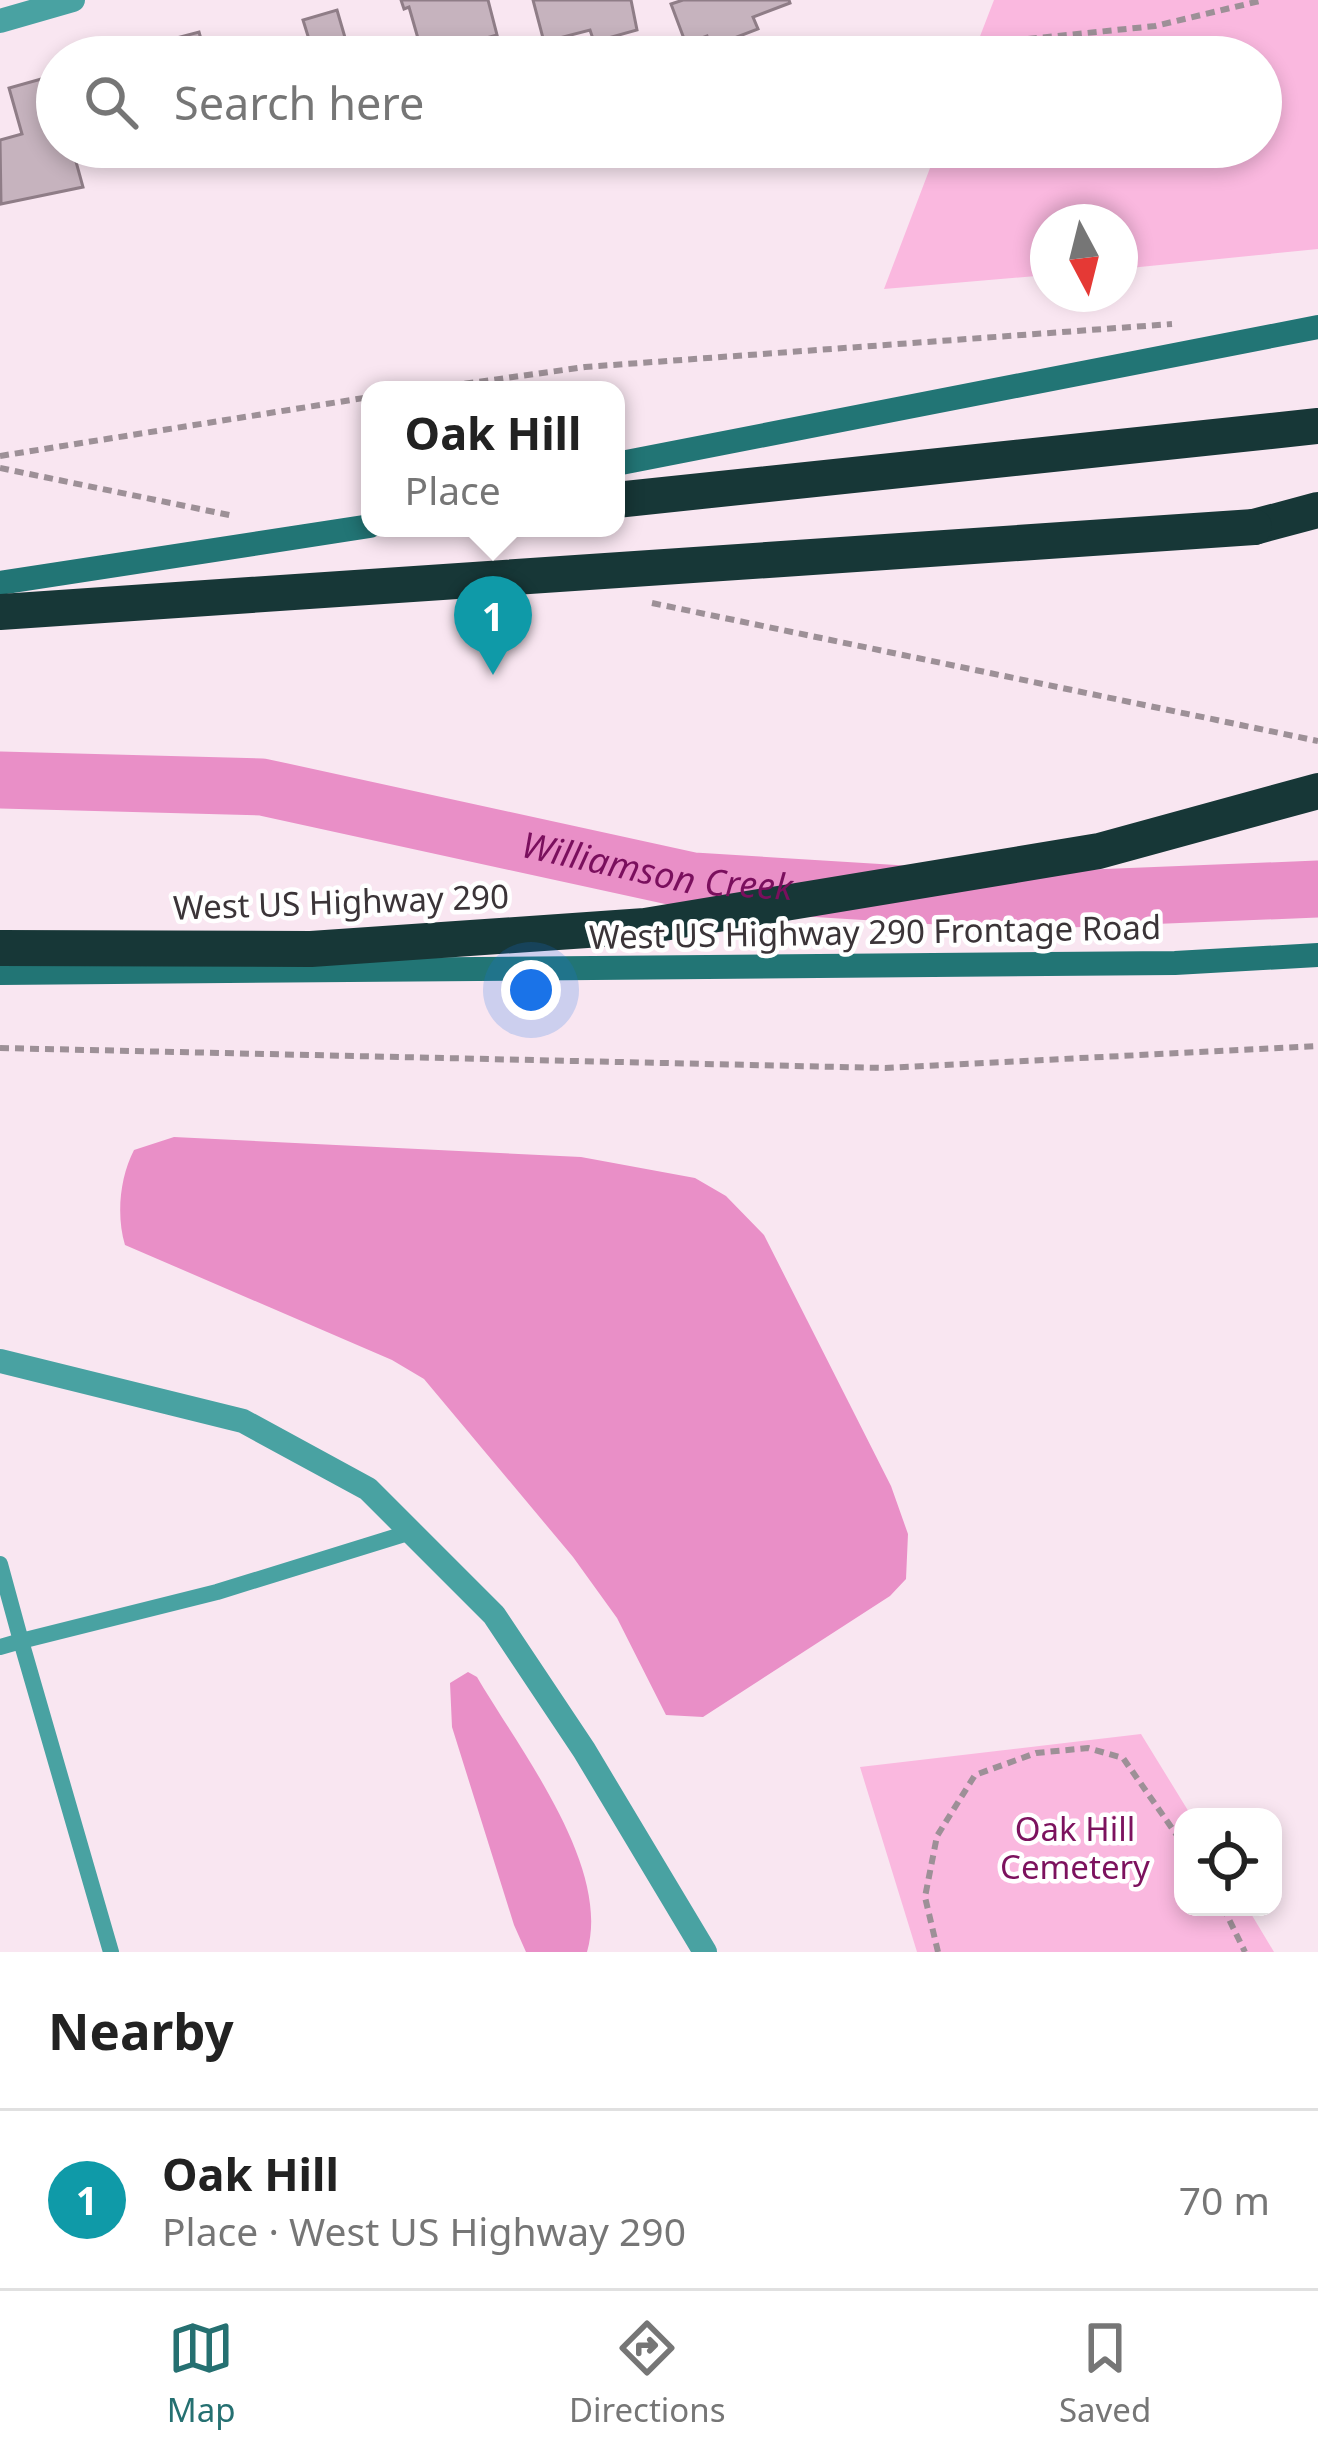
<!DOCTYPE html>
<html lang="en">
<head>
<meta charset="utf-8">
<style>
	body { margin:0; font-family:"Noto Sans",sans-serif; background:#f6f6f6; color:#222 }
	.controls { position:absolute; right:36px; bottom:36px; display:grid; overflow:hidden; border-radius:24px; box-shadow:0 6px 18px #0003 }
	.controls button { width:108px; height:108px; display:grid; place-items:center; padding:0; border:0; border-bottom:3px solid #e0e0e0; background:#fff; color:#222; font:60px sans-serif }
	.compass { position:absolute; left:1030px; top:204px; width:108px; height:108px; border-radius:50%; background:#fff; box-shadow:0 6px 18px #0003; rotate:173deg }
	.you { position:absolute; left:531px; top:990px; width:42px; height:42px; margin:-30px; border:9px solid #fff; border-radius:50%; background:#1a73e8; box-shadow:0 0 0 18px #1a73e833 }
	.badge { display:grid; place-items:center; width:78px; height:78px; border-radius:50%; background:#257071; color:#fff; font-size:39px; font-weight:700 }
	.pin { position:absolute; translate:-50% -99px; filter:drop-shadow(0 3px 6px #0008) }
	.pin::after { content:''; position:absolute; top:63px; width:42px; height:36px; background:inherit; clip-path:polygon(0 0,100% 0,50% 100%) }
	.popup { position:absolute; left:361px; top:381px; width:264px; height:156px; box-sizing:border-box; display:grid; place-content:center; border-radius:24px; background:#fff; filter:drop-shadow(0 3px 9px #0005); font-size:39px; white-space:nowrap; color:#767676 }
	.popup b { font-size:45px; color:#222 }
	.popup::after { content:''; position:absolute; left:50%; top:100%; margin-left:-24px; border:24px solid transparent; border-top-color:#fff }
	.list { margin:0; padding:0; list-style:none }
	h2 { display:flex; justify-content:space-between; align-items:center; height:156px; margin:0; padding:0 48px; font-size:51px }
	h2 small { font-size:39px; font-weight:400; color:#767676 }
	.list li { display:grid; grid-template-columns:78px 1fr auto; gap:36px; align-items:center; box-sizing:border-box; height:180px; padding:0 48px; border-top:3px solid #e0e0e0 }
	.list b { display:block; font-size:45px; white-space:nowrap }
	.list p { margin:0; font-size:39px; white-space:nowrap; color:#767676 }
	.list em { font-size:39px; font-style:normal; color:#767676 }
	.icon { flex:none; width:66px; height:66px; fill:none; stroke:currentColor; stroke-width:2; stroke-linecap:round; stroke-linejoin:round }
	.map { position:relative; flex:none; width:1318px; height:1952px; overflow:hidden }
	.search { position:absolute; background:#fff; box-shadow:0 6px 18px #0003; left:36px; right:36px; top:36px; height:132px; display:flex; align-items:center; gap:30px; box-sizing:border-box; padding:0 42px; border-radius:66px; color:#767676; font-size:45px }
	.sheet { height:336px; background:#fff }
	nav { display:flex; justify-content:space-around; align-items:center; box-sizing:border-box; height:168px; border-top:3px solid #e0e0e0; background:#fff; font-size:33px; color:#767676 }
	nav a { display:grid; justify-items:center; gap:6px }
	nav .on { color:#257071 }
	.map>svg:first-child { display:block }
	.green { fill:#fab8df }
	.water { fill:#e98fc7 }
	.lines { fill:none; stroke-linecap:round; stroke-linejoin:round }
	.river { stroke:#e98fc7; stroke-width:57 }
	.building { fill:#c6b3be; stroke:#8f7d87; stroke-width:3 }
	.path { stroke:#9d9097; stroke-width:6; stroke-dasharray:9 6; stroke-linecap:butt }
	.service { stroke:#49a2a2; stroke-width:16 }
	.minor { stroke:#49a2a2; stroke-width:24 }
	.secondary { stroke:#227575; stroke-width:24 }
	.motorway { stroke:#173737; stroke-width:36 }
	.motorway-bridge { stroke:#173737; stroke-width:36 }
	.labels { text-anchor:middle; stroke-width:9; stroke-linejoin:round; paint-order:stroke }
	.street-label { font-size:33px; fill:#3b3438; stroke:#fff }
	.park-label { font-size:33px; fill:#7c125e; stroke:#fff }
	.water-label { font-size:36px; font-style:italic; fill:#7a0f5d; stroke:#fff }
</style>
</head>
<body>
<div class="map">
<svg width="1318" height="1952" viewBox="0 0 1318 1952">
	<rect width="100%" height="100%" fill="#f9e6f1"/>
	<path class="green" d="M994,0H1318V249L1120,269V222H1048V275L884,289L938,147H1261V57H972Z
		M1141,1734L1192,1817H1183V1907H1247L1274,1952H917L860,1767Z"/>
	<path class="water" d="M174,1137L581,1157L695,1178L726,1196L764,1235L891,1486L908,1534L906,1579L890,1596L703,1717L666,1715L617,1618L573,1557L424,1379L392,1360L125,1245C116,1215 120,1177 134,1150Z
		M468,1672L477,1677C519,1749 612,1867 587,1952H526L514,1925L452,1727L450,1683Z"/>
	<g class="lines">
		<path class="river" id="s1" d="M0,780L262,787L693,881L1019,901L1318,889"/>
	</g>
	<path class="building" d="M401,0H488L497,35L423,56L409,7L404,9Z
		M533,0H631L637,30L594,42L590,30L544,42Z
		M683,0H789L790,3L753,17L758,29L711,47L707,36L686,44L671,4Z
		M337,10L346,41L354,39L359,57H284L312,49L303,20Z
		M199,32L206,57H165L161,42Z
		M148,45L151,57H118L117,53Z
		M269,47L272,57H248L247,54Z
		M52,76L57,147H72L83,187L1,204L0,140L22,134L9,88Z"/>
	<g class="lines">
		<path class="path" d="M1028,39L1155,26L1264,0
			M420,390L585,367L1172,324
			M0,456L370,397
			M0,468L234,516
			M652,603L1318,741
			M0,1048L885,1068L1318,1046
			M1223,1907L1245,1952
			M938,1952L925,1897L937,1836L975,1775L1036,1753L1088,1748L1123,1758L1183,1844"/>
		<path class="service" d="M0,1564L21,1641L0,1647
			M111,1952L21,1641L217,1592L414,1531"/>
		<path class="minor" d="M0,21L73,0
			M0,1361L243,1421L368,1489L494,1615L584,1750L705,1952"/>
		<path class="secondary" d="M616,464L1318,327
			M0,583L370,526
			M0,973L1175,963L1318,955"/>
		<path class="motorway" d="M616,500L1318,426
			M1254,527L1318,510
			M0,948L311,949L645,926L1099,851L1318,791"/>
		<path class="motorway-bridge" d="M0,612L1254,527"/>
	</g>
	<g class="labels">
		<g class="street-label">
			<text transform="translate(341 902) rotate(-2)" y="12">West US Highway 290</text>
			<text transform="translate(875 932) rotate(-1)" y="12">West US Highway 290 Frontage Road</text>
		</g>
		<g class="park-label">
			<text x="1075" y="1841">Oak Hill<tspan x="1075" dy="38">Cemetery</tspan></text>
		</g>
		<g class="water-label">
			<text dy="13" stroke="none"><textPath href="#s1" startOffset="666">Williamson Creek</textPath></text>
		</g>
	</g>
</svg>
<div class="controls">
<button><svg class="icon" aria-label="locate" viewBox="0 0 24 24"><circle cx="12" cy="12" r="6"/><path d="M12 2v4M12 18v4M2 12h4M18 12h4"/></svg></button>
</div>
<svg class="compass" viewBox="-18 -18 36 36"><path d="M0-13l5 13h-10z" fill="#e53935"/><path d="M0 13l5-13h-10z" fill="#767676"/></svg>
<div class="you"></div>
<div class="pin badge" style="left:493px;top:675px;background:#0f9aa8">1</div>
<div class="popup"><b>Oak Hill</b>Place</div>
<div class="search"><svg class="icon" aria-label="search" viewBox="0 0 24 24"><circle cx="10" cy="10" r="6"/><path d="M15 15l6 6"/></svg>Search here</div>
</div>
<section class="sheet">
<h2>Nearby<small></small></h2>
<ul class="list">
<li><span class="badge" style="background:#0f9aa8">1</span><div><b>Oak Hill</b><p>Place · West US Highway 290</p></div><em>70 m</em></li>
</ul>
</section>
<nav>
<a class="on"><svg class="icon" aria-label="map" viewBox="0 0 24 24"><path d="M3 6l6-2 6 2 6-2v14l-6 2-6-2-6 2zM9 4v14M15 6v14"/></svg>Map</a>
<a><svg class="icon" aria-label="directions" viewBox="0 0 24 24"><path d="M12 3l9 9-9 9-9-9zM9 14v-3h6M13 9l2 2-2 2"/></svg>Directions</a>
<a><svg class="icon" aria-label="saved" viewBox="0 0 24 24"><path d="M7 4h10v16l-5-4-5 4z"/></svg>Saved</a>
</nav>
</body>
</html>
